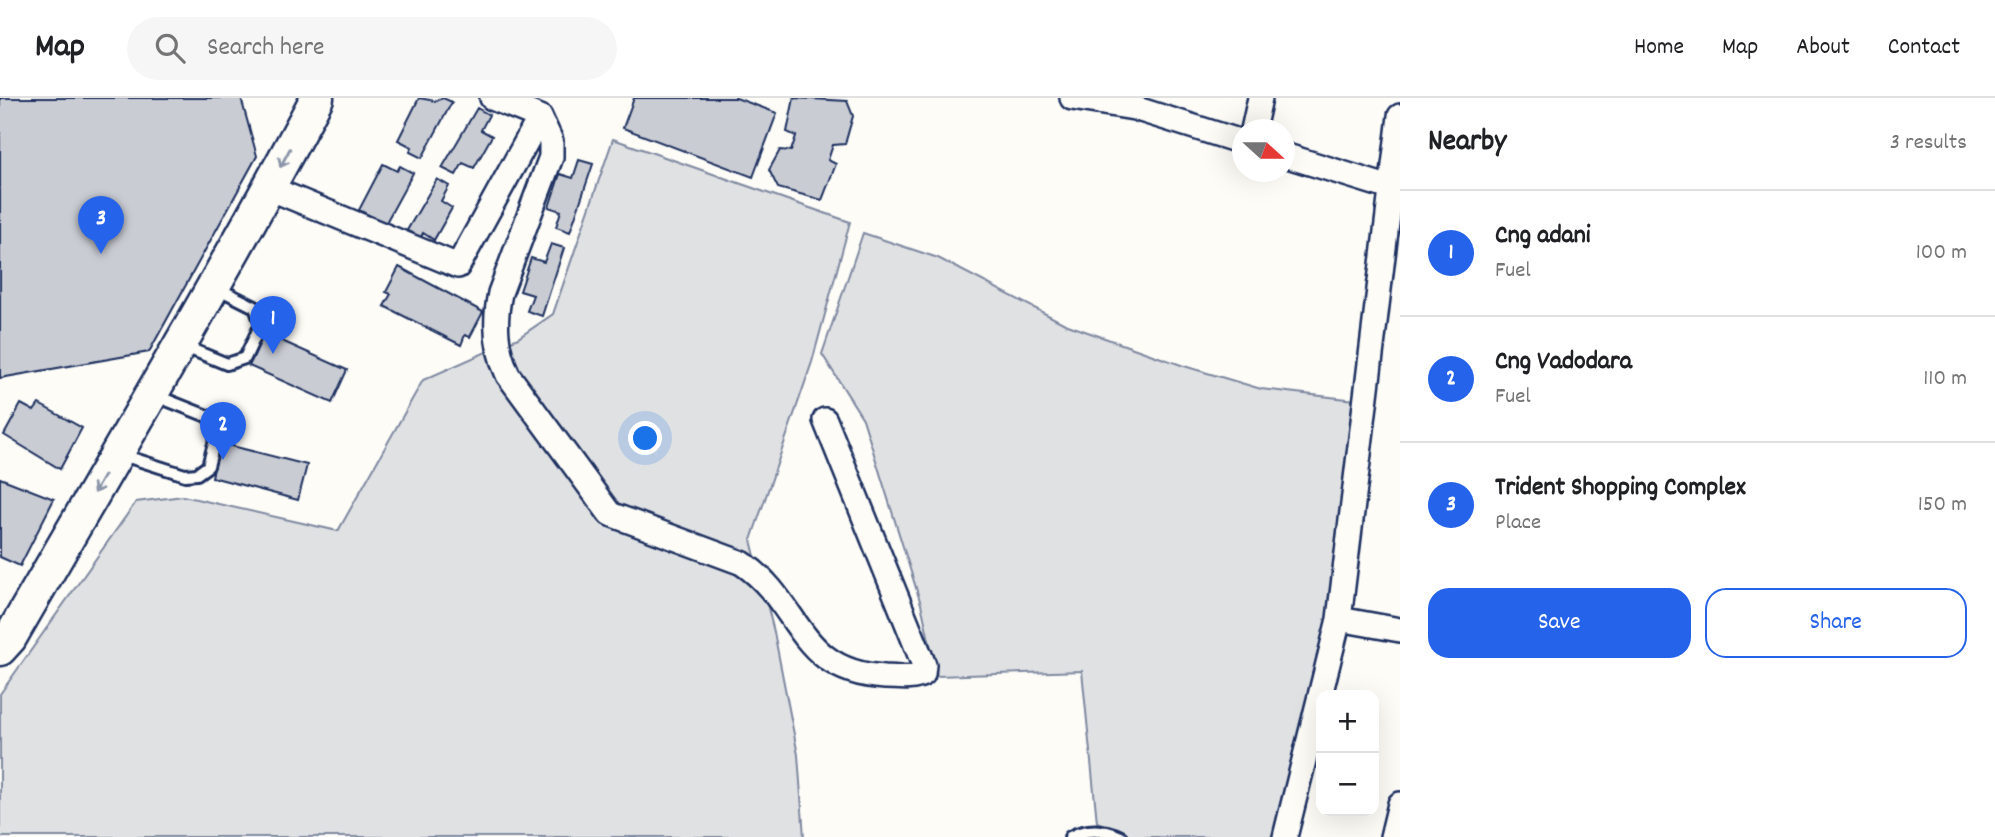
<!DOCTYPE html>
<html lang="en">
<head>
<meta charset="utf-8">
<style>
	body { margin:0; font-family:Dekko,sans-serif; background:#f6f6f6; color:#202124 }
	.controls { position:absolute; right:21px; bottom:21px; display:grid; overflow:hidden; border-radius:14px; box-shadow:0 7px 28px #0002 }
	.controls button { width:63px; height:63px; display:grid; place-items:center; padding:0; border:0; border-bottom:2px solid #e0e0e0; background:#fff; color:#202124; font:35px sans-serif }
	.compass { position:absolute; left:1232px; top:21px; width:63px; height:63px; border-radius:50%; background:#fff; box-shadow:0 7px 28px #0002; rotate:111deg }
	.you { position:absolute; left:646px; top:341px; width:24px; height:24px; margin:-18px; border:5px solid #fff; border-radius:50%; background:#1a73e8; box-shadow:0 0 0 10px #1a73e833 }
	.badge { display:grid; place-items:center; width:46px; height:46px; border-radius:50%; background:#2563eb; color:#fff; font-size:23px; font-weight:700 }
	.pin { position:absolute; translate:-50% -58px; filter:drop-shadow(0 2px 4px #0008) }
	.pin::after { content:''; position:absolute; top:37px; width:24px; height:21px; background:inherit; clip-path:polygon(0 0,100% 0,50% 100%) }
	.list { margin:0; padding:0; list-style:none }
	h2 { display:flex; justify-content:space-between; align-items:center; height:91px; margin:0; padding:0 28px; font-size:30px }
	h2 small { font-size:23px; font-weight:400; color:#757577 }
	.list li { display:grid; grid-template-columns:46px 1fr auto; gap:21px; align-items:center; box-sizing:border-box; height:126px; padding:0 28px; border-top:2px solid #e0e0e0 }
	.list b { display:block; font-size:26px; white-space:nowrap }
	.list p { margin:0; font-size:23px; white-space:nowrap; color:#757577 }
	.list em { font-size:23px; font-style:normal; color:#757577 }
	.actions { display:flex; gap:14px; padding:21px 28px }
	.actions a { flex:1; padding:16px 0; border:2px solid #2563eb; border-radius:21px; text-align:center; font-size:24px; color:#2563eb }
	.actions .main { background:#2563eb; color:#fff }
	.icon { flex:none; width:38px; height:38px; fill:none; stroke:currentColor; stroke-width:2; stroke-linecap:round; stroke-linejoin:round }
	.map { position:relative; flex:none; width:1400px; height:739px; overflow:hidden }
	header { display:flex; align-items:center; gap:42px; box-sizing:border-box; height:98px; padding:0 35px; background:#fff; border-bottom:2px solid #e0e0e0 }
	header strong { font-size:33px }
	nav { display:flex; gap:38px; margin-inline-start:auto; font-size:24px }
	.search { width:490px; height:63px; background:#f6f6f6; display:flex; align-items:center; gap:18px; box-sizing:border-box; padding:0 24px; border-radius:38px; color:#757577; font-size:26px }
	main { display:flex }
	aside { flex:1; background:#fff }
	.map>svg:first-child { display:block }
	.green { fill:#e0e1e3; stroke:#7e88a0; stroke-width:2 }
	.building { fill:#c9ccd3; stroke:#1b2f5e; stroke-width:2 }
	.lines { fill:none; stroke-linecap:round; stroke-linejoin:round }
	.lane-casing { stroke:#1b2f5e; stroke-width:16 }
	.street-casing { stroke:#1b2f5e; stroke-width:28 }
	.secondary-casing { stroke:#1b2f5e; stroke-width:37 }
	.lane { stroke:#fdfcf7; stroke-width:10 }
	.street { stroke:#fdfcf7; stroke-width:23 }
	.secondary { stroke:#fdfcf7; stroke-width:32 }
	.oneway { stroke:#8c96aa }
</style>
</head>
<body>
<header>
<strong>Map</strong>
<div class="search"><svg class="icon" aria-label="search" viewBox="0 0 24 24"><circle cx="10" cy="10" r="6"/><path d="M15 15l6 6"/></svg>Search here</div>
<nav><a>Home</a><a>Map</a><a>About</a><a>Contact</a></nav>
</header>
<main>
<div class="map">
<svg width="1400" height="739" viewBox="0 0 1400 739">
	<rect width="100%" height="100%" fill="#fdfcf7"/>
	<filter id="ink" filterUnits="userSpaceOnUse"><feTurbulence type="fractalNoise" baseFrequency=".0143" numOctaves="2"/><feDisplacementMap in="SourceGraphic" scale="14" xChannelSelector="R" yChannelSelector="G"/><feConvolveMatrix kernelMatrix="1 2 1 2 8 2 1 2 1" color-interpolation-filters="sRGB"/></filter>
	<g filter="url(#ink)">
		<path class="green" d="M613,41L850,124L812,264L751,442L774,534L798,657L804,739H0V596L136,404L183,398L338,433L423,282L518,240L553,216Z
			M863,135L938,160L1065,226L1184,268L1261,291L1355,302L1329,520L1278,739H1132L1097,724L1082,573L937,578L921,506L863,321L822,256Z"/>
		<path class="building" d="M0,0H241L257,58L149,254L0,280Z
			M419,0L435,3L443,0L452,4L422,60L410,54L412,49L398,42Z
			M634,0H736L777,15L753,79L623,30Z
			M794,0L847,3L853,18L845,46L833,47L828,62L836,66L822,102L778,90L769,72L780,52L791,53L796,38L787,34Z
			M477,10L489,17L481,32L492,38L474,70L463,65L456,77L442,70Z
			M579,62L593,66L570,134L556,129L561,113L549,109L560,76L573,80Z
			M383,66L397,73L400,68L413,75L383,130L372,125L374,120L359,112Z
			M437,81L449,88L441,103L452,110L434,142L423,135L416,149L402,141Z
			M551,146L564,150L542,218L527,213L533,197L520,193L531,160L544,164Z
			M399,169L483,214L470,239L465,237L461,247L384,208L391,196L386,194Z
			M264,235L347,272L332,305L249,268Z
			M21,306L34,313L39,306L82,330L60,371L4,337Z
			M220,345L307,367L298,402L212,379Z
			M0,380L54,401L20,468L0,459Z"/>
		<g class="lines">
			<g class="lane-casing">
				<path id="lane" d="M183,248L227,266L245,260L261,226L255,209L215,189
					M119,356L185,377L197,376L208,368L218,331L207,318L154,297
					M1070,739C1087,730 1104,731 1121,739"/>
			</g>
			<g class="street-casing">
				<path id="street" d="M1072,0L1134,10L1242,44
					M540,19L551,43V59L500,195C494,224 495,250 508,277L610,416L742,465C802,505 796,574 885,579C898,579 911,582 923,576L924,567L825,322
					M1253,32L1260,0
					M1284,57L1400,93
					M269,90L458,168L540,19L492,0
					M1339,521L1400,532
					M1285,739L1339,521L1400,18
					M1392,739L1400,706"/>
			</g>
			<g class="secondary-casing">
				<path id="secondary" d="M0,551L10,540C113,361 220,183 317,0"/>
			</g>
			<use href="#lane" class="lane"/>
			<use href="#street" class="street"/>
			<use href="#secondary" class="secondary"/>
		</g>
		<defs><path id="oneway-shaft" d="M-6 0H5M1.5-3L5.5 0L1.5 3" fill="none" stroke-width="1.6" stroke-linecap="round" stroke-linejoin="round" transform="scale(1.75)"/></defs>
		<g class="oneway">
			<use href="#oneway-shaft" transform="translate(285 60) rotate(118)"/>
			<use href="#oneway-shaft" transform="translate(99 386) rotate(120)"/>
		</g>
	</g>
</svg>
<div class="controls">
<button>+</button>
<button>−</button>
</div>
<svg class="compass" viewBox="-18 -18 36 36"><path d="M0-13l5 13h-10z" fill="#e53935"/><path d="M0 13l5-13h-10z" fill="#757577"/></svg>
<div class="you"></div>
<div class="pin badge" style="left:273px;top:256px">1</div>
<div class="pin badge" style="left:223px;top:362px">2</div>
<div class="pin badge" style="left:101px;top:156px">3</div>
</div>
<aside>
<h2>Nearby<small>3 results</small></h2>
<ul class="list">
<li><span class="badge">1</span><div><b>Cng adani</b><p>Fuel</p></div><em>100 m</em></li>
<li><span class="badge">2</span><div><b>Cng Vadodara</b><p>Fuel</p></div><em>110 m</em></li>
<li><span class="badge">3</span><div><b>Trident Shopping Complex</b><p>Place</p></div><em>150 m</em></li>
</ul>
<div class="actions"><a class="main">Save</a><a>Share</a></div>
</aside>
</main>
</body>
</html>
